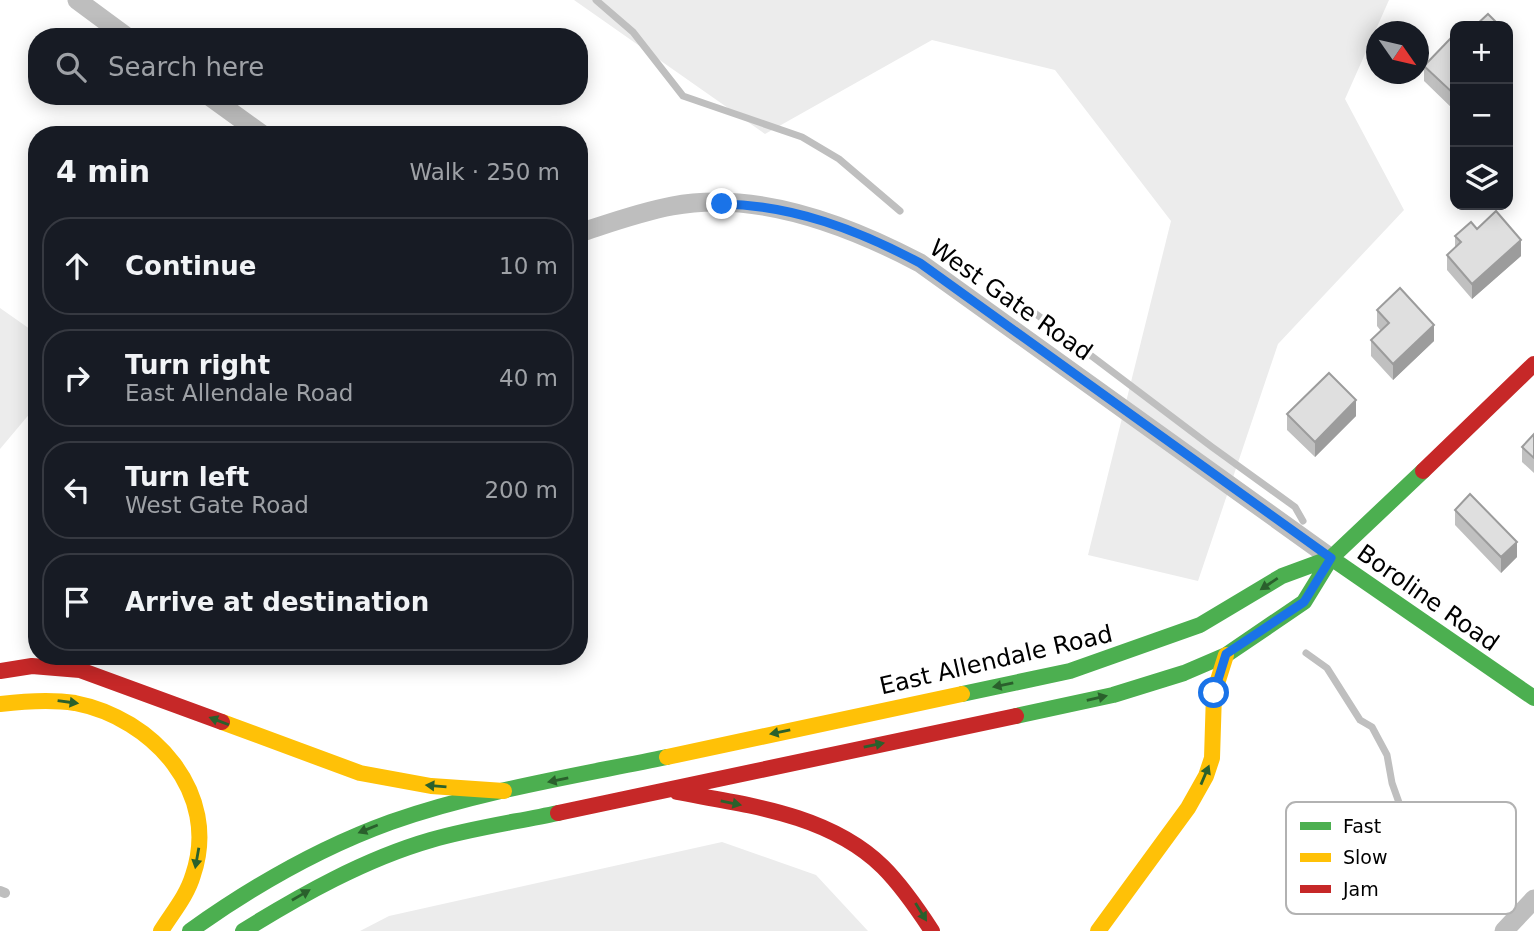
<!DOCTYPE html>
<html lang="en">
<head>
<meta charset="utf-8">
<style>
	body { margin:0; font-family:"DejaVu Sans",sans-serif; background:#242831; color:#f1f3f6 }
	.controls { position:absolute; right:21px; top:21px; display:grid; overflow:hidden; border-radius:14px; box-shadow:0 4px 18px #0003 }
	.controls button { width:63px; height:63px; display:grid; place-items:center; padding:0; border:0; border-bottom:2px solid #363941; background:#171b24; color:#f1f3f6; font:35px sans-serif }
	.compass { position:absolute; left:1366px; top:21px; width:63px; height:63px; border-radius:50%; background:#171b24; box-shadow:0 4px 18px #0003; rotate:124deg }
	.stop { position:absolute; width:21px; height:21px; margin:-16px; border:5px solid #1a73e8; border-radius:50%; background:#fff }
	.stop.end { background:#1a73e8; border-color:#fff; box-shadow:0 2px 7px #0008 }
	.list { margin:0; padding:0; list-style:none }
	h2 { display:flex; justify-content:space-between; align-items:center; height:91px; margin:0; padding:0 28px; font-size:30px }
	h2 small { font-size:23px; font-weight:400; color:#9ea1a6 }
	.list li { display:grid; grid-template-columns:46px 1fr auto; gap:21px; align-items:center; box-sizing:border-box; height:98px; margin:0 14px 14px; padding:0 14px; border:2px solid #363941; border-radius:28px }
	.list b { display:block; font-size:26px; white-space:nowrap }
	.list p { margin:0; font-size:23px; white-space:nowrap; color:#9ea1a6 }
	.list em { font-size:23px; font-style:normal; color:#9ea1a6 }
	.icon { flex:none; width:38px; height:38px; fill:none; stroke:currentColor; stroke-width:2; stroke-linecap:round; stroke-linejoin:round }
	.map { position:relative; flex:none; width:1534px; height:931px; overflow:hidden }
	.search { position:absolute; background:#171b24; box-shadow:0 4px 18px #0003; left:28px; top:28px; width:560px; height:77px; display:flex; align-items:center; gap:18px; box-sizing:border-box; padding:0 24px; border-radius:28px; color:#9ea1a6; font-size:26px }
	.panel { position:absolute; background:#171b24; box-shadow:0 4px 18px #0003; left:28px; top:126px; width:560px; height:539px; border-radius:28px }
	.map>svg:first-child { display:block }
	.green { fill:#ececec }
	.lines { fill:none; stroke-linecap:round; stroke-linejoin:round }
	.stream { stroke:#bfbfbf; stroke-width:7 }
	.lane { stroke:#bebebe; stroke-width:10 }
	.street { stroke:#bebebe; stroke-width:19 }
	.fast { stroke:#4caf50; stroke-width:16 }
	.slow { stroke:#ffc107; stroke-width:16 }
	.jam { stroke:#c62828; stroke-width:16 }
	.wall { fill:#c0c0c0 }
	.shaded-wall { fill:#9c9c9c }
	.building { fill:#dfdfdf; stroke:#9c9c9c; stroke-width:2 }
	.oneway { fill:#2a602c }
	.route { stroke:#1a73e8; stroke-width:9 }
	.labels { text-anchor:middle; stroke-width:7; stroke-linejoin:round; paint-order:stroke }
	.street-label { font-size:24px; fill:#000; stroke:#fff }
	.key { fill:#fff; stroke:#b2b2b2; stroke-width:2 }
	.key-label { font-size:19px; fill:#000 }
</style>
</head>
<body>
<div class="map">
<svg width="1534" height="931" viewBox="0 0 1534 931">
	<rect width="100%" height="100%" fill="#fff"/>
	<path class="green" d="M574,0H1389L1345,99L1404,210L1278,344L1198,581L1088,555L1171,221L1055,70L932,40L765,134Z
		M0,308L37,334V405L0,449Z
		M722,842L816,875L868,931H360L389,916Z"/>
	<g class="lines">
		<path class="stream" d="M596,0L633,32L683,96L802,137L839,159L900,211
			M1007,292L1212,447L1295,507L1303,521
			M1306,653L1327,668L1360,720L1372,727L1387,755L1392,783L1407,825L1443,843L1463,858L1493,911"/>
		<path class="lane" d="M0,891L5,893"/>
		<path class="street" d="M77,0L127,37
			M209,96L263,135
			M579,233C610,223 640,212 672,206C755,190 848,225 920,263L1331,558
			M1504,931L1534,899"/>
		<path class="fast" d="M1331,558L1534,698
			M962,694L1070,671L1200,625L1282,576L1331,558
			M1016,716L1113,695L1184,673L1226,655L1304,602L1331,558L1423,471
			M190,931C253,886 319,848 391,822C480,791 575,776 667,757
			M243,931C301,895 365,859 431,840C472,828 516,822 558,813"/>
		<path class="slow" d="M0,704C25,701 50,699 75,703C153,718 221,793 193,875C187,896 172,913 161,931
			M222,722L360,773L431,786L504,791
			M667,757L962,694
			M1098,931L1188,808L1206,776L1212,758L1214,693L1226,655"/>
		<path class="jam" d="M1423,471L1534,364
			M0,671L32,666L80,670L222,722
			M677,792C747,805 829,814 883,867C902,886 917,908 932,931
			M558,813L1016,716"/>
	</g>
	<path class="wall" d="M1455,44V111L1424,81V66Z
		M1477,229L1521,256L1472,299L1447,270V255L1455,247V236Z
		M1377,310L1434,341L1393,380L1371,356V340L1381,331L1377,326Z
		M1287,414L1356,416L1315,457L1287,430Z
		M1534,434V473L1522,462V447Z
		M1455,510L1517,557L1501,573L1455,525Z"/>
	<path class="shaded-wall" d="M1510,37V53L1508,55V40Z
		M1521,240V256L1472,299V284Z
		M1434,325V341L1393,380V364Z
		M1356,400V416L1315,457V442Z
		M1517,542V557L1501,573V557Z"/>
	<path class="building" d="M1488,14L1500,26H1475Z
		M1450,39L1455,44V95L1424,66Z
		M1496,211L1521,240L1472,284L1447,255L1461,242L1455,236L1471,222L1477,229Z
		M1400,288L1434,325L1393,364L1371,340L1389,323L1377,310Z
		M1329,373L1356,400L1315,442L1287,414Z
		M1534,434V458L1522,447Z
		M1470,494L1517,542L1501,557L1455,510Z"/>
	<defs><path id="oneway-solid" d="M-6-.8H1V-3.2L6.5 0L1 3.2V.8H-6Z" transform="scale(1.75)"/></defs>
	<g class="oneway">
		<use href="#oneway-solid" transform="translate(1269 584) rotate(146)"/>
		<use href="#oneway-solid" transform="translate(1003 685) rotate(168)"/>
		<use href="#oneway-solid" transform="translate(1097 698) rotate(-13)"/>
		<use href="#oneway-solid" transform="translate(68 702) rotate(8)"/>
		<use href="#oneway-solid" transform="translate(219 721) rotate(-159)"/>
		<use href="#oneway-solid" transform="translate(780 732) rotate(168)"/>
		<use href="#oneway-solid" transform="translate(874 745) rotate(-12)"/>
		<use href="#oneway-solid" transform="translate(1205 775) rotate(-67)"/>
		<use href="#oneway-solid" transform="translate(558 780) rotate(168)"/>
		<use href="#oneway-solid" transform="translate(436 786) rotate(-175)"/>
		<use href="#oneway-solid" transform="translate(731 803) rotate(11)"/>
		<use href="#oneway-solid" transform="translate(368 829) rotate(158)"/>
		<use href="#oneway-solid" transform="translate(197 858) rotate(100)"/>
		<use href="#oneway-solid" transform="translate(301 895) rotate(-30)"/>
		<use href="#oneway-solid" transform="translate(921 912) rotate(58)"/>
	</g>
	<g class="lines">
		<path class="route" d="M722,204C793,205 858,230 920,263L1331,558L1304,602L1226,654L1214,693"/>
	</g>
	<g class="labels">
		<g class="street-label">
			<text transform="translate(1011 300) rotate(35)" y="8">West Gate Road</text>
			<text transform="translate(1428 598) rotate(35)" y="8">Boroline Road</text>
			<text transform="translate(996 660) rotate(-13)" y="8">East Allendale Road</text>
		</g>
	</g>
	<rect x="1286" y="802" width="230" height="112" rx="10" class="key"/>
	<rect x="1300" y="822" width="31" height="8" fill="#4caf50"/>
	<rect x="1300" y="853" width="31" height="9" fill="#ffc107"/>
	<rect x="1300" y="885" width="31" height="8" fill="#c62828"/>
	<g class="key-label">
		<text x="1343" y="833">Fast</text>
		<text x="1343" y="864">Slow</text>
		<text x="1343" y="896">Jam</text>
	</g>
</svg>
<div class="controls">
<button>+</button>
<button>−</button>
<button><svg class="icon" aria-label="layers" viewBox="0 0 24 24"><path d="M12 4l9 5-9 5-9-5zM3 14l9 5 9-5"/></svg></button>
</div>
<svg class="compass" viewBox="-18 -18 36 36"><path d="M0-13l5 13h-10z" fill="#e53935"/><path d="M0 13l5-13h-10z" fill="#9ea1a6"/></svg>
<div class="stop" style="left:1214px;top:693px"></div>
<div class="stop end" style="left:722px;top:204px"></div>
<div class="search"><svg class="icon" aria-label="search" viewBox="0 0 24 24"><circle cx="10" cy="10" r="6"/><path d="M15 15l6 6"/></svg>Search here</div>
<section class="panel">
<h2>4 min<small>Walk · 250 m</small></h2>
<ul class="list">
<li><svg class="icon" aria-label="ahead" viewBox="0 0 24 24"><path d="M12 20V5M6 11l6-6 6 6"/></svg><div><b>Continue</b></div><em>10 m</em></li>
<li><svg class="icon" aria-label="right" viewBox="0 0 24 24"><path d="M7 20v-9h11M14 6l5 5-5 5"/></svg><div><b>Turn right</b><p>East Allendale Road</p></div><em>40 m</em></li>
<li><svg class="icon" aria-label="left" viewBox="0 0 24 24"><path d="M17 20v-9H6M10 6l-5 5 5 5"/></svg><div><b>Turn left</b><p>West Gate Road</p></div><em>200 m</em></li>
<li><svg class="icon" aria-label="arrive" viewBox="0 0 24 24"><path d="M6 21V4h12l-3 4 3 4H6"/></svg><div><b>Arrive at destination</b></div></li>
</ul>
</section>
</div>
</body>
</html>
